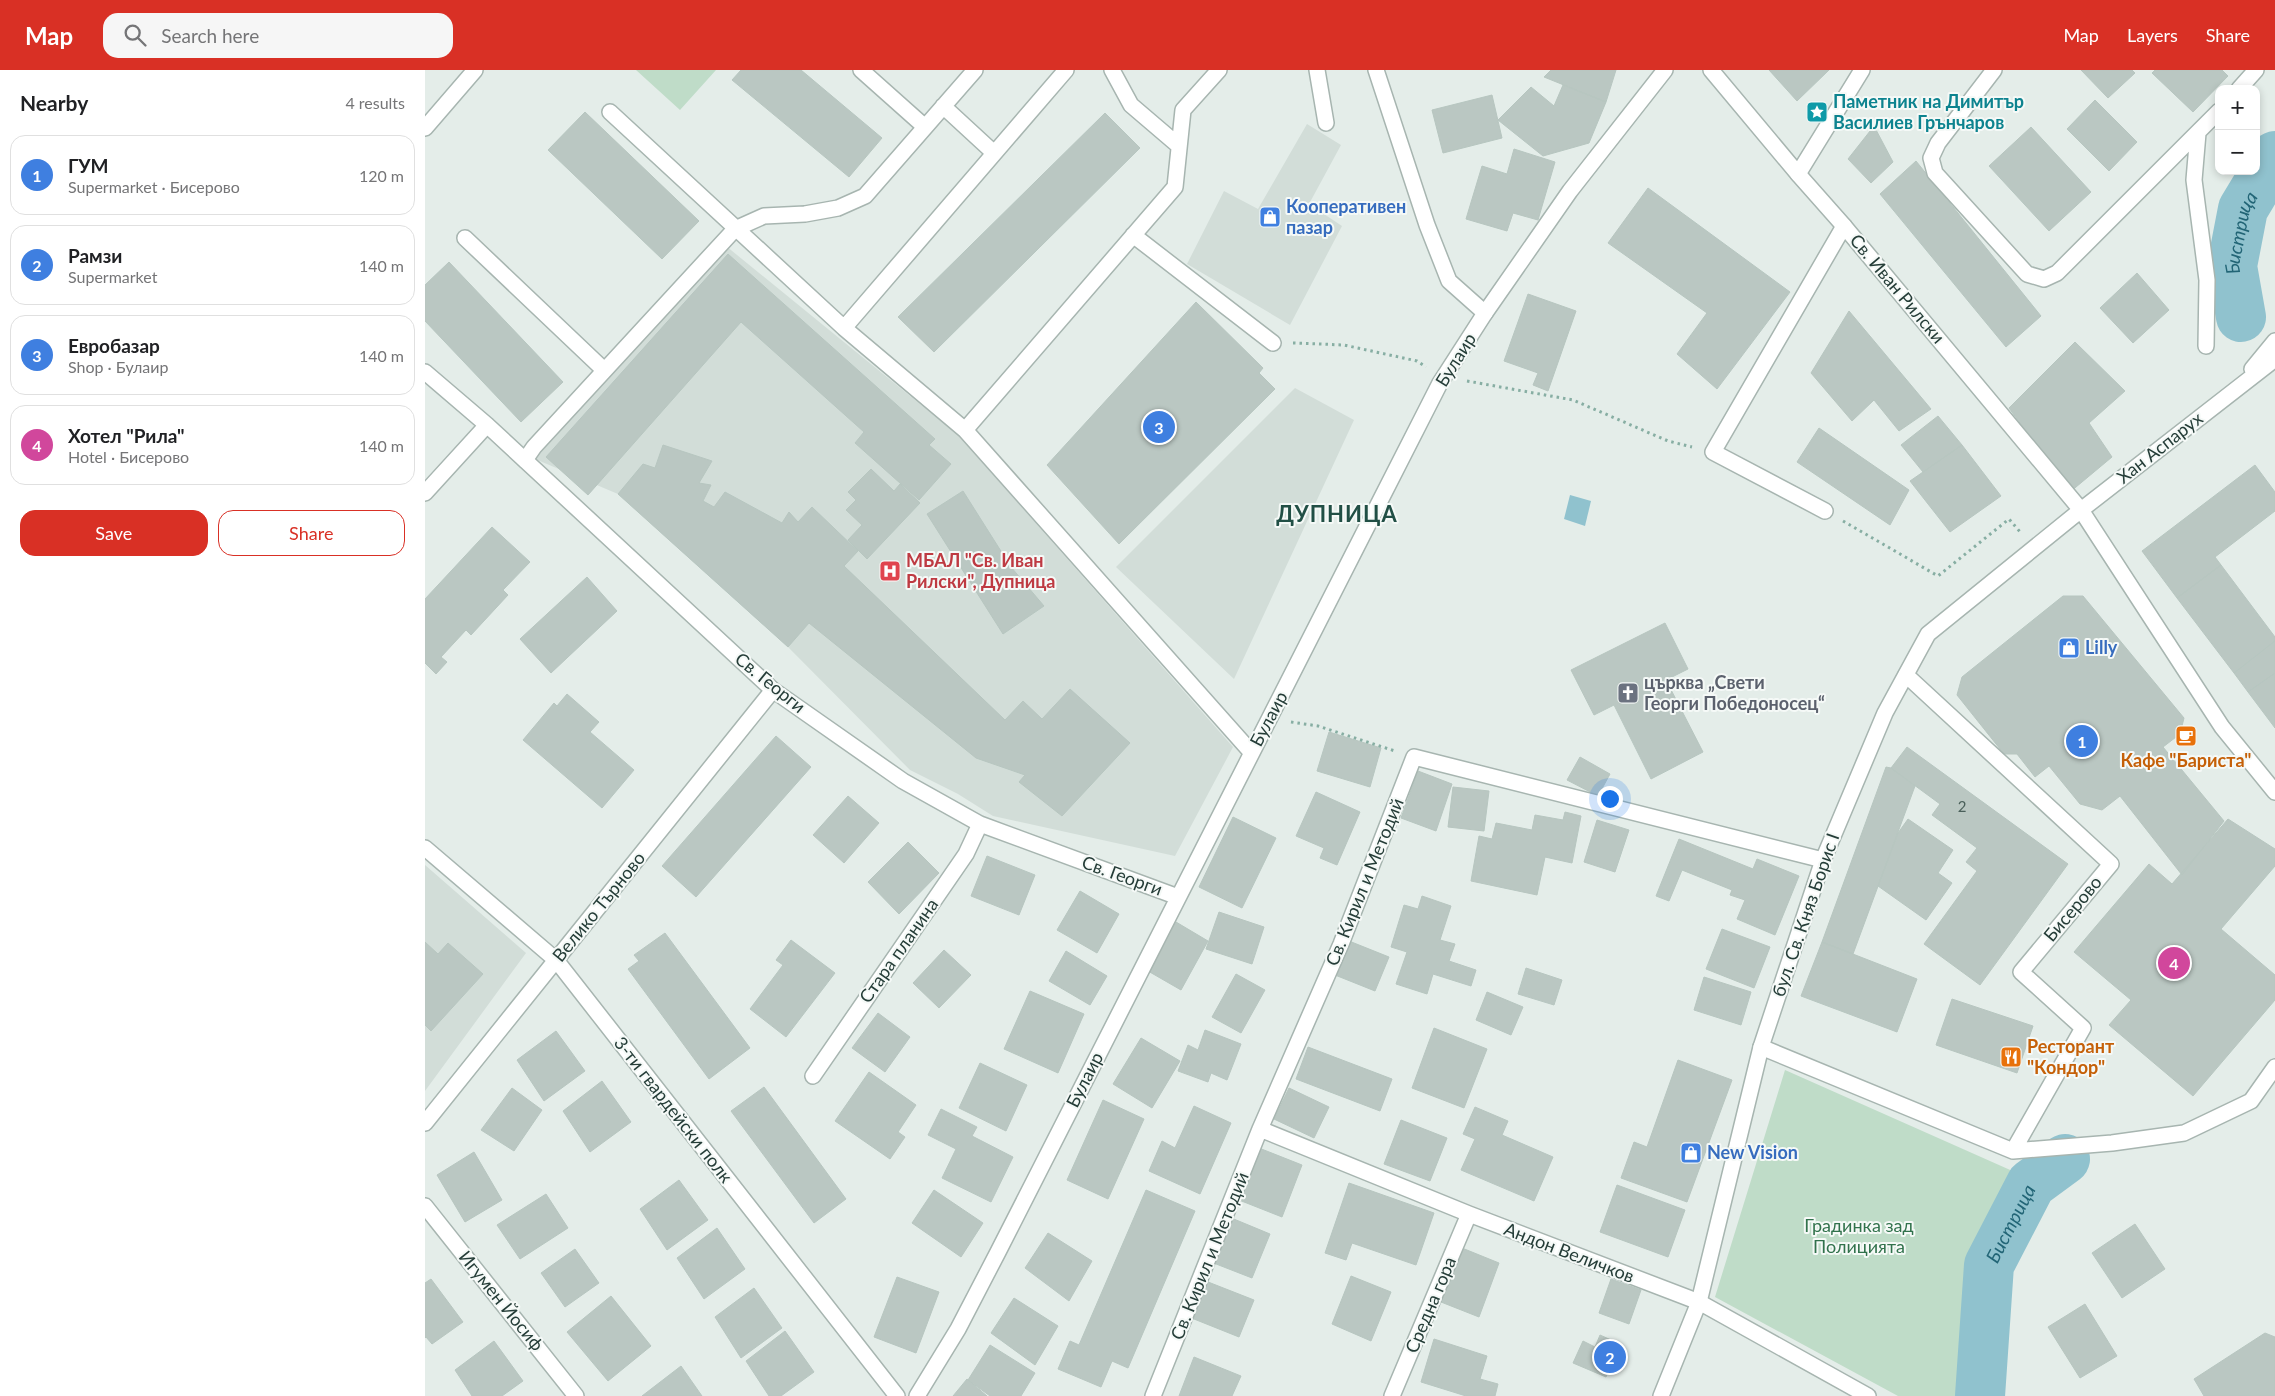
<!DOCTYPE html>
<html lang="en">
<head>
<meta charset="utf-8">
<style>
	body { margin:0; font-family:Lato,sans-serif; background:#f6f6f6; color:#202124 }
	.controls { position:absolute; right:15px; top:15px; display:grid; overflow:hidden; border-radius:10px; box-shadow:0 2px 8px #0003 }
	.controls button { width:45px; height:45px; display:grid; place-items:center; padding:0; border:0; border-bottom:1px solid #e0e0e0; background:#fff; color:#202124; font:25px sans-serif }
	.you { position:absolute; left:1184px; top:728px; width:18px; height:18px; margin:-12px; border:4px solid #fff; border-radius:50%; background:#1a73e8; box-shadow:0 0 0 8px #1a73e833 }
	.badge { display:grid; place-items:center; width:32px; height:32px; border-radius:50%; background:#d93025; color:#fff; font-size:16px; font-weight:700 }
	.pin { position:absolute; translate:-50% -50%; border:2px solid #fff; box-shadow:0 1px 5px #0006 }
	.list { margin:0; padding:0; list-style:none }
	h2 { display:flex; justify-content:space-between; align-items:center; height:65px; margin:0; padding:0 20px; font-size:21px }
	h2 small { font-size:16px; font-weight:400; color:#757577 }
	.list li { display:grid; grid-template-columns:32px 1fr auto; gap:15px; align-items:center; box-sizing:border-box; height:80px; margin:0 10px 10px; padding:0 10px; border:1px solid #e0e0e0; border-radius:15px }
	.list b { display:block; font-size:19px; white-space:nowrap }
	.list p { margin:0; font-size:16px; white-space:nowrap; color:#757577 }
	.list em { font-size:16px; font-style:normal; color:#757577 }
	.actions { display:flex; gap:10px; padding:15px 20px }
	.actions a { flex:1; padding:11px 0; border:1px solid #d93025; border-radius:15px; text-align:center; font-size:18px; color:#d93025 }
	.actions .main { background:#d93025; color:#fff }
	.icon { flex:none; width:28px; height:28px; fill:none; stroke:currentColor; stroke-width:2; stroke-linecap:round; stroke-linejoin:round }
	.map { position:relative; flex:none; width:1850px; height:1326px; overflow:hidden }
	header { display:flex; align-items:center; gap:30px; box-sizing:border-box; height:70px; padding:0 25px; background:#d93025; color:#fff }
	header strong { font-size:24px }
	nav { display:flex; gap:28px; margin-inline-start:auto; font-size:18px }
	.search { width:350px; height:45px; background:#f6f6f6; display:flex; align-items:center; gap:12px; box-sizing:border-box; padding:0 18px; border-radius:15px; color:#757577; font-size:19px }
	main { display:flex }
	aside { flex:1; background:#fff }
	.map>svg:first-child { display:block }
	.built { fill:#d2ddd8 }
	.green { fill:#bfdcc8 }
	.water { fill:#90c2ce }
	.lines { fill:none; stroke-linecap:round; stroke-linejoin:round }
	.river { stroke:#90c2ce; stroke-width:50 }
	.building { fill:#bac7c2; stroke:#b7c6c0 }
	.service-casing { stroke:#a7b5b0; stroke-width:18 }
	.pedestrian-casing { stroke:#a7b5b0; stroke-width:18 }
	.minor-casing { stroke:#a7b5b0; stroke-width:18 }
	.tertiary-casing { stroke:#a7b5b0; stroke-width:18 }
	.path { stroke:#87aea3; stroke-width:3; stroke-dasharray:2.5 4; stroke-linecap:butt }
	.service { stroke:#fff; stroke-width:15 }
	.pedestrian { stroke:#fff; stroke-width:15 }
	.minor { stroke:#fff; stroke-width:15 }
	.tertiary { stroke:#fff; stroke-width:15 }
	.labels { text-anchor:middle; stroke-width:4; stroke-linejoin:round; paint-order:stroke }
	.number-label { font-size:15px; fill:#4a605a }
	.culture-label { font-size:18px; font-weight:bold; fill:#0d838f; stroke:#f5f9f7; text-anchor:start }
	.shop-label { font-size:18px; font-weight:bold; fill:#366cbe; stroke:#f5f9f7; text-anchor:start }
	.street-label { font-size:18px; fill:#253d38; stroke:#f5f9f7 }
	.health-label { font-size:18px; font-weight:bold; fill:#be3a42; stroke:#f5f9f7; text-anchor:start }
	.worship-label { font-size:18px; font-weight:bold; fill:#5b616d; stroke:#f5f9f7; text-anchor:start }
	.food-label { font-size:18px; font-weight:bold; fill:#c56008; stroke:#f5f9f7 }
	.park-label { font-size:18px; fill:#31724c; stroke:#f5f9f7 }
	.water-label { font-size:19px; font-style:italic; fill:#226576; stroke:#f5f9f7 }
	.district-label { font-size:22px; font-weight:bold; letter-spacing:1px; fill:#214f45; stroke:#f5f9f7 }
</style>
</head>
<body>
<header>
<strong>Map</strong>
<div class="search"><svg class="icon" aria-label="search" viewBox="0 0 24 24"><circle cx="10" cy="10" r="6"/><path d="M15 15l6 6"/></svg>Search here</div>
<nav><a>Map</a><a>Layers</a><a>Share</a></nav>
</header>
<main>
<aside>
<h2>Nearby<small>4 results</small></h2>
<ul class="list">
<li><span class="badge" style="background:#3f7fe0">1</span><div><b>ГУМ</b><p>Supermarket · Бисерово</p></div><em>120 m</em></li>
<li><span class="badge" style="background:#3f7fe0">2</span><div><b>Рамзи</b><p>Supermarket</p></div><em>140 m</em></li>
<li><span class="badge" style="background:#3f7fe0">3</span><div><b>Евробазар</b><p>Shop · Булаир</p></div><em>140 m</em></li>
<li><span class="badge" style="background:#d1479c">4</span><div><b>Хотел &quot;Рила&quot;</b><p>Hotel · Бисерово</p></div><em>140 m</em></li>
</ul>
<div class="actions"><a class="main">Save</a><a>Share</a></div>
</aside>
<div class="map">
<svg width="1850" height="1326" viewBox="0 0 1850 1326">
	<rect width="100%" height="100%" fill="#e4ede9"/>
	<path class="built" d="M882,54L916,75L884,134L917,156L865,255L762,194L799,121L833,139Z
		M301,176L533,365L808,677L750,786L568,746L533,724L485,700L363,577L193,424L110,389Z
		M870,318L929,350L809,609L691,497Z
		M0,795L101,883L0,1021Z"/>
	<path class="green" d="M211,0H291L255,40Z
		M1360,1000L1601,1107L1545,1212L1548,1272L1543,1326H1473L1290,1227Z"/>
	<path class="water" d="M1145,425L1166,431L1160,456L1139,449Z"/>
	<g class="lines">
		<g class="river">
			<path id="s1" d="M1816,247L1807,196L1818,139L1850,86"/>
			<path id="s2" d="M1555,1326L1564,1195L1606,1114L1640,1089"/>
		</g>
	</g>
	<path class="building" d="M316,0H376L457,68L424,107L307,10Z
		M1126,0H1191L1181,32L1119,7Z
		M1344,0H1404L1372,31Z
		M1656,0H1707L1710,3L1683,28Z
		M1730,0H1797L1803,6L1768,42L1727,3Z
		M1138,15L1181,32L1164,73L1118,86L1073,50L1106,17L1129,36Z
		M1067,25L1077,68L1018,83L1007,40Z
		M1670,30L1712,72L1684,101L1642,59Z
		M160,42L274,151L237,189L123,80Z
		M680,43L715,78L509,282L473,247Z
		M1449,56L1468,92L1446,113L1423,89Z
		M1606,57L1666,122L1624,161L1564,96Z
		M1089,79L1130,92L1113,150L1088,143L1082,161L1041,149L1057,96L1082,104Z
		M1491,91L1616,246L1581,277L1455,124Z
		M1223,118L1365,222L1292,319L1252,284L1282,243L1183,173Z
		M303,184L510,369L504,375L526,394L494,430L430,373L439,362L316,252L163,425L121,387Z
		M24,192L138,312L96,352L0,251V215Z
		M1712,203L1744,240L1708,273L1675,238Z
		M1103,224L1151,241L1123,321L1108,315L1113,303L1079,291Z
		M771,232L838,298L834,303L850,319L694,474L622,395Z
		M1424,241L1506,339L1474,361L1449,330L1427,351L1386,303Z
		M1650,272L1700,321L1664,353L1687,387L1645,422L1584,338Z
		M1513,346L1537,375L1498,402L1476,375Z
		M1394,358L1484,420L1465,455L1372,392Z
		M238,375L287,391L274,413L286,415L278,431L289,437L300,422L357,453L364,442L373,452L387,437L433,481L419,496L580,650L598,631L617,649L645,619L705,673L637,746L594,712L600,705L551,688L384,553L363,577L193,424L218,394L230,398Z
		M1537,375L1576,426L1525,462L1485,411Z
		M1830,395L1850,422V441L1790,487L1796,495L1752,528L1717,481Z
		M446,399L469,421L475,414L495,433L442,489L423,470L437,455L421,440L431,430L423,422Z
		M538,421L586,497L619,536L578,564L502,444Z
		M67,457L105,492L78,520L83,525L46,565L41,560L16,587L22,592L11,604L0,593V529Z
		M1796,495L1850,567V571L1809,603L1752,528Z
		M162,507L192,541L126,603L95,569Z
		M1638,526H1658L1759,648L1755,664L1738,677L1799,751L1757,805L1695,726L1677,740L1655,734L1624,696L1610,707L1592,684H1579L1532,625L1537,607Z
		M1240,553L1263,599L1241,610L1278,682L1226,709L1189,635L1169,645L1146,600Z
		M1850,571V603L1823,622L1809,603Z
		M1850,603V658L1823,622Z
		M142,624L174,652L165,662L209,700L177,738L98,670L129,633L132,636Z
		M904,662L956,678L945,717L892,701Z
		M351,666L386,697L271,827L237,796Z
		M1482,677L1643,794L1555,915L1499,874L1552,801L1541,792L1552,778L1507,745L1515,734L1466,698Z
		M1155,687L1185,704L1173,726L1142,710Z
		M1461,697L1466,698L1490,716L1428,884L1397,872Z
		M993,701L1027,714L1011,761L976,748Z
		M1028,717L1064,721L1059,761L1023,757Z
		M891,722L935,742L912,795L895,788L899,778L871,766Z
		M423,726L454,753L419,793L388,765Z
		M1140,742L1156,746L1147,793L1120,787L1112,825L1046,811L1054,766L1067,769L1071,753L1107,760L1110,745L1138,750Z
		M808,747L851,768L817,838L774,817Z
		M1483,749L1528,780L1513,803L1527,813L1501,850L1453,816L1473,763Z
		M1803,749L1850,779V796L1796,859L1850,905V930L1768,1026L1684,955L1706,930L1649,882L1724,794L1747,814Z
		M1172,750L1204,760L1190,802L1159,792Z
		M1254,769L1328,799L1332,789L1374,806L1350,865L1312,849L1320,830L1305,825L1307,820L1257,800L1244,831L1231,826Z
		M483,772L514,803L474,844L443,812Z
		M562,786L610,805L594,845L546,826Z
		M655,821L694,844L672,883L632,860Z
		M997,826L1026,836L1015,870L1030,874L1024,891L1051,900L1046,916L1008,904L1002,924L971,914L982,882L966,877L979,835L993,839Z
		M794,842L839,857L827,894L781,879Z
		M751,852L783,871L756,920L723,901Z
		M1297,859L1345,877L1329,918L1281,899Z
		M240,863L325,978L284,1009L203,899L214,891L209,885Z
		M366,870L410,903L361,967L325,939L358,895L351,890Z
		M924,871L964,887L950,921L910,905Z
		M0,872L13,884L23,873L58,904L6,961L0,955Z
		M1397,872L1492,909L1472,962L1376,926Z
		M519,880L546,905L514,938L488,913Z
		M641,881L682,906L665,935L624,911Z
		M1101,898L1137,910L1129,935L1093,924Z
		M811,904L840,920L816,963L787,947Z
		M1279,907L1326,922L1316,955L1269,940Z
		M605,921L659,944L633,1003L579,979Z
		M1062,922L1098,937L1086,965L1051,950Z
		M1527,929L1608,956L1592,1003L1511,975Z
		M453,943L485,967L460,1002L427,978Z
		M1009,958L1062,979L1039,1038L987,1018Z
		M780,960L816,974L802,1010L786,1003L783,1012L753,1001L763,975L773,980Z
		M131,961L160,1001L119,1031L92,990Z
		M716,968L755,991L727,1038L688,1014Z
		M883,977L967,1009L955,1041L871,1009Z
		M1253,990L1307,1010L1262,1132L1196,1108L1209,1072L1222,1077Z
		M555,993L602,1015L581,1061L534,1038Z
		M444,1002L491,1035L473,1062L480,1067L465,1089L410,1051Z
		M177,1011L206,1052L165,1082L138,1041Z
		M339,1017L421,1129L389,1153L306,1041Z
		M87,1018L117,1040L89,1081L56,1060Z
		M864,1018L904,1037L889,1068L849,1049Z
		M678,1030L719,1049L683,1129L642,1110Z
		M769,1036L806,1053L775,1124L724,1101L737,1071L750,1078Z
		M1050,1037L1083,1051L1077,1065L1128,1087L1109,1131L1036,1100L1050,1069L1038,1064Z
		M516,1039L552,1057L547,1066L588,1087L566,1132L517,1108L531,1079L503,1065Z
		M976,1050L1022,1068L1005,1111L959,1094Z
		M834,1078L877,1095L857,1147L814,1130Z
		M49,1082L77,1130L40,1152L12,1105Z
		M254,1110L283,1150L242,1180L215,1139Z
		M924,1113L1009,1143L991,1195L927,1173L921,1190L900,1183Z
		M1192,1115L1260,1140L1243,1187L1175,1162Z
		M509,1120L558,1153L536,1187L487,1153Z
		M721,1120L770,1141L703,1298L687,1291L676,1317L633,1299L645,1271L654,1275Z
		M121,1124L143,1158L95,1189L72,1155Z
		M804,1147L845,1164L827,1208L786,1192Z
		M1710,1154L1740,1199L1697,1228L1667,1183Z
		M292,1158L320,1199L279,1229L252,1188Z
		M623,1163L667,1191L644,1231L600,1198Z
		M1037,1178L1074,1193L1054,1247L1016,1232Z
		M150,1179L174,1213L140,1237L116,1203Z
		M926,1206L966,1222L946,1271L907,1254Z
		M472,1207L514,1222L491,1283L449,1267Z
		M6,1209L38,1252L7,1274L1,1267L0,1268V1213Z
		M1186,1209L1216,1220L1204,1254L1174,1243Z
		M778,1210L829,1230L814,1267L764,1247Z
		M329,1218L357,1258L316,1288L290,1247Z
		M186,1226L226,1276L183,1311L142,1262Z
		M589,1228L633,1256L610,1295L566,1263Z
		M1660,1234L1692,1286L1655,1308L1623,1257Z
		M360,1261L389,1302L356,1326H344L321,1291Z
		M1840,1263L1850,1267V1326H1779L1769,1309Z
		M1175,1265L1195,1274L1181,1307L1148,1293L1158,1271L1170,1277Z
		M1009,1269L1062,1286L1055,1309L1073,1314L1070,1326H1041L996,1312Z
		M69,1271L98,1311L77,1326H47L30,1300Z
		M565,1275L610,1303L596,1326H565L543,1310Z
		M769,1287L816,1306L807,1326H754Z
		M256,1296L277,1326H217Z
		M542,1309L562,1326H528Z"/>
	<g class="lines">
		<g class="service-casing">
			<path id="service" d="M436,0L500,57
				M687,0L706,35L754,76
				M892,0L901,53
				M951,0L1002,155L1024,211L1060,243
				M518,36L569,83
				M185,42L419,258L540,360L826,682
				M0,58L50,0
				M708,165L848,273
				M40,168L179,300
				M419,258L641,0
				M540,360L750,117L758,40L794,0
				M100,390L109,377L310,159L339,146L380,144L413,138L440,126L550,0
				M1400,441L1288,382L1419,156"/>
		</g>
		<g class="pedestrian-casing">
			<path id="pedestrian" d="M1656,440L1797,657L1850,722"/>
		</g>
		<g class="minor-casing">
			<path id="minor" d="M1569,0L1513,73L1506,88L1510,103L1602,204L1619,209L1632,203L1794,41
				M1814,19L1831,0
				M1773,63L1769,110L1782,210L1781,276
				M1373,104L1437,0
				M0,302L62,355L348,620L478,711L555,754L753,827
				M0,423L62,355
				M1481,605L1686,794L1596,902L1658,958L1588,1081
				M0,778L131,890L472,1326
				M1336,977L1588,1081L1687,1073L1759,1063L1826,1031L1850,997
				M388,1006L541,784L555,754
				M0,1053L348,620
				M835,1059L1044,1144L1274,1232L1443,1326
				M0,1136L151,1326
				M492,1326L533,1259L573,1182L1015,313L1060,243L1145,121L1240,0
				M728,1326L835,1059L916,874L989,687L1398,790
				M967,1326L1044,1144"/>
		</g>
		<g class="tertiary-casing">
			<path id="tertiary" d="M1286,0L1373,104L1419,156L1656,440
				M1827,299L1850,271
				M1236,1326L1274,1232L1336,977L1398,790L1460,643L1503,564L1656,440L1850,289"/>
		</g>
		<path class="path" d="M868,273L919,275L992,291L1001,297
			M1042,311L1148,330L1243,371L1267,377
			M1418,451L1513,506L1584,449L1596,463
			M866,652L893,656L970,681"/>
		<use href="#service" class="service"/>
		<use href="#pedestrian" class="pedestrian"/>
		<use href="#minor" class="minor"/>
		<use href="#tertiary" class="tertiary"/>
	</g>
	<defs>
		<g id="sight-square" transform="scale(1.125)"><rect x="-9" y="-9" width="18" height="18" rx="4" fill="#0f9aa8" stroke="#f5f9f7"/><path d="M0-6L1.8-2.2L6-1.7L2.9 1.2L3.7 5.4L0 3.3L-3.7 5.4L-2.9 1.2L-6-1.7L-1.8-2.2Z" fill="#fff"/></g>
		<g id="shop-square" transform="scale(1.125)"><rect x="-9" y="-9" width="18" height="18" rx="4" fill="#3f7fe0" stroke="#f5f9f7"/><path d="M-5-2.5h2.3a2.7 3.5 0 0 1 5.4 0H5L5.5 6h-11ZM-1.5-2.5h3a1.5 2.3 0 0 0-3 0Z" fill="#fff"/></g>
		<g id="hospital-square" transform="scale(1.125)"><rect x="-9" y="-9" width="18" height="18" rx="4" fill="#e0444e" stroke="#f5f9f7"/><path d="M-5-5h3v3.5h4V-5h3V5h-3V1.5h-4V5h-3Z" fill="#fff"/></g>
		<g id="church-square" transform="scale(1.125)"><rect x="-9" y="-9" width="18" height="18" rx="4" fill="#6b7280" stroke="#f5f9f7"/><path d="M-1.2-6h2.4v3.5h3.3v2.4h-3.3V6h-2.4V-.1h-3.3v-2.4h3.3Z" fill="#fff"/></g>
		<g id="cafe-square" transform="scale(1.125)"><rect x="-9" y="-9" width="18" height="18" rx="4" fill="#e8710a" stroke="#f5f9f7"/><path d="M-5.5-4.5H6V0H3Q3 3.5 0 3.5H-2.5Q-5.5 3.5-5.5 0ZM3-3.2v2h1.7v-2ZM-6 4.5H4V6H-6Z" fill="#fff"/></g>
		<g id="restaurant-square" transform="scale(1.125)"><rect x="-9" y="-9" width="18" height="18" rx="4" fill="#e8710a" stroke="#f5f9f7"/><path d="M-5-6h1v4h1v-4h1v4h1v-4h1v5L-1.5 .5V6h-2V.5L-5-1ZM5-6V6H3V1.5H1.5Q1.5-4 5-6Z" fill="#fff"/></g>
	</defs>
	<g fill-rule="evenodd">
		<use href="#sight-square" x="1392" y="42"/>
		<use href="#shop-square" x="845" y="147"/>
		<use href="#hospital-square" x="465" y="501"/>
		<use href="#shop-square" x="1644" y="578"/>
		<use href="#church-square" x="1203" y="623"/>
		<use href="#cafe-square" x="1761" y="666"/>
		<use href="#restaurant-square" x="1586" y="987"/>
		<use href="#shop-square" x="1266" y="1083"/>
	</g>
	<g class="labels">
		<g class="number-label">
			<text x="1537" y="742">2</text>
		</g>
		<g class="culture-label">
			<text x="1408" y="38">Паметник на Димитър<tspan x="1408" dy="21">Василиев Грънчаров</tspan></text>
		</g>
		<g class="shop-label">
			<text x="861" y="143">Кооперативен<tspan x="861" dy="21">пазар</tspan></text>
			<text x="1660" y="584">Lilly</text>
			<text x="1282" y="1089">New Vision</text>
		</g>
		<g class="street-label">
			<text transform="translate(1472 219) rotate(50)" y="6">Св. Иван Рилски</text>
			<text transform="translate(1031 290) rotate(-58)" y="6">Булаир</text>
			<text transform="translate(1735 378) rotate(-38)" y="6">Хан Аспарух</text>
			<text transform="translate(345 613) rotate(39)" y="6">Св. Георги</text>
			<text transform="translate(844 649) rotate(-62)" y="6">Булаир</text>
			<text transform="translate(697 806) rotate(20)" y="6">Св. Георги</text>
			<text transform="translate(940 812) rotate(-68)" y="6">Св. Кирил и Методий</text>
			<text transform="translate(174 837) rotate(-51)" y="6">Велико Търново</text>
			<text transform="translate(1648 839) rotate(-50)" y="6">Бисерово</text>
			<text transform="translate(1381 845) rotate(-71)" y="6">бул. Св. Княз Борис I</text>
			<text transform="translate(474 881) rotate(-55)" y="6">Стара планина</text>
			<text transform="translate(660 1010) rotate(-63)" y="6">Булаир</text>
			<text transform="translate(248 1040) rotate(52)" y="6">3-ти гвардейски полк</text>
			<text transform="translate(1144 1183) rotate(21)" y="6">Андон Величков</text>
			<text transform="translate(785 1186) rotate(-68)" y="6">Св. Кирил и Методий</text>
			<text transform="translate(76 1231) rotate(51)" y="6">Игумен Йосиф</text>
			<text transform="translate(1006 1235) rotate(-67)" y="6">Средна гора</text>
		</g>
		<g class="health-label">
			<text x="481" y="497">МБАЛ "Св. Иван<tspan x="481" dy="21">Рилски", Дупница</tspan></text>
		</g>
		<g class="worship-label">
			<text x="1219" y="619">църква „Свети<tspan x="1219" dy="21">Георги Победоносец“</tspan></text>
		</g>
		<g class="food-label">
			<text x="1761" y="697">Кафе "Бариста"</text>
			<text x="1602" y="983" text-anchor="start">Ресторант<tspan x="1602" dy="21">"Кондор"</tspan></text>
		</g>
		<g class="park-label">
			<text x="1434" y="1162">Градинка зад<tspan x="1434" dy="21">Полицията</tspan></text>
		</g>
		<g class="water-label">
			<text dy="7" stroke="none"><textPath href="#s1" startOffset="86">Бистрица</textPath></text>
			<text dy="7" stroke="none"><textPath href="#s2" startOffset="178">Бистрица</textPath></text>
		</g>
		<g class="district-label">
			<text x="912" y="452">ДУПНИЦА</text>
		</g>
	</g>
</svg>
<div class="controls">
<button>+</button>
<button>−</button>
</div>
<div class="you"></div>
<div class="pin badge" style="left:1657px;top:671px;background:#3f7fe0">1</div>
<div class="pin badge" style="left:1185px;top:1287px;background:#3f7fe0">2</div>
<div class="pin badge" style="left:734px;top:357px;background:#3f7fe0">3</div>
<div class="pin badge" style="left:1749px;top:893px;background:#d1479c">4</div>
</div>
</main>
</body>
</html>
